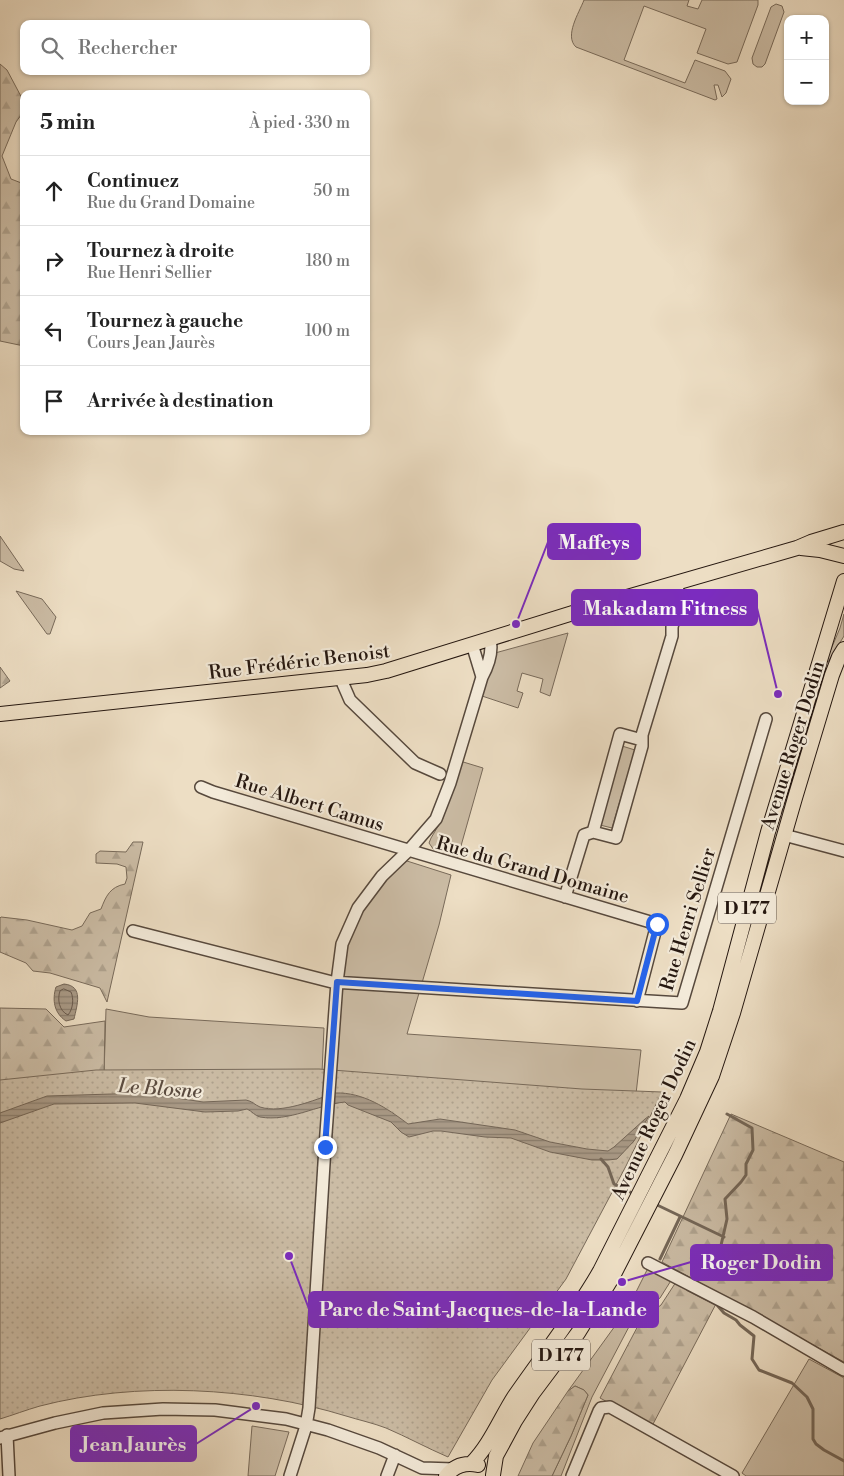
<!DOCTYPE html>
<html lang="fr">
<head>
<meta charset="utf-8">
<style>
	body { margin:0; font-family:"Libre Bodoni",serif; background:#f2f2f2; color:#222 }
	.controls { position:absolute; right:15px; top:15px; display:grid; overflow:hidden; border-radius:10px; box-shadow:0 1px 4px #0004 }
	.controls button { width:45px; height:45px; display:grid; place-items:center; padding:0; border:0; border-bottom:1px solid #e0e0e0; background:#fff; color:#222; font:25px sans-serif }
	.stop { position:absolute; width:15px; height:15px; margin:-11px; border:4px solid #2563eb; border-radius:50%; background:#fff }
	.stop.end { background:#2563eb; border-color:#fff; box-shadow:0 1px 5px #0008 }
	.list { margin:0; padding:0; list-style:none }
	h2 { display:flex; justify-content:space-between; align-items:center; height:65px; margin:0; padding:0 20px; font-size:21px }
	h2 small { font-size:16px; font-weight:400; color:#767676 }
	.list li { display:grid; grid-template-columns:32px 1fr auto; gap:15px; align-items:center; box-sizing:border-box; height:70px; padding:0 20px; border-top:1px solid #e0e0e0 }
	.list b { display:block; font-size:19px; white-space:nowrap }
	.list p { margin:0; font-size:16px; white-space:nowrap; color:#767676 }
	.list em { font-size:16px; font-style:normal; color:#767676 }
	.icon { flex:none; width:28px; height:28px; fill:none; stroke:currentColor; stroke-width:2; stroke-linecap:round; stroke-linejoin:round }
	.map { position:relative; flex:none; width:844px; height:1476px; overflow:hidden }
	.search { position:absolute; background:#fff; box-shadow:0 1px 4px #0004; left:20px; top:20px; width:350px; height:55px; display:flex; align-items:center; gap:12px; box-sizing:border-box; padding:0 18px; border-radius:10px; color:#767676; font-size:19px }
	.panel { position:absolute; background:#fff; box-shadow:0 1px 4px #0004; left:20px; top:90px; width:350px; height:345px; border-radius:10px }
	.map>svg:first-child { display:block }
	.green { fill:#cbbca5; stroke:#786a5a }
	.forest { fill:url(#forest-firs); stroke:#786a5a }
	.park { fill:url(#park-dots); stroke:#786a5a }
	.water { fill:url(#water-rules); stroke:#746657 }
	.lines { fill:none; stroke-linecap:round; stroke-linejoin:round }
	.shore { stroke:#67584c; stroke-width:1 }
	.stream { stroke:#746657; stroke-width:3 }
	.minor-casing { stroke:#57493d; stroke-width:14 }
	.major-casing { stroke:#251710; stroke-width:16 }
	.minor { stroke:#f3ead9; stroke-width:11 }
	.major { stroke:#eddec4; stroke-width:14 }
	.route { stroke:#2563eb; stroke-width:6 }
	.labels { text-anchor:middle; stroke-width:4.5; stroke-linejoin:round; paint-order:stroke }
	.shield { fill:#f3ead9; stroke:#63564c; stroke-width:1 }
	.shield-label { font-size:18px; font-weight:bold; fill:#251710 }
	.street-label { font-size:19px; fill:#251710; stroke:#f3ead9 }
	.water-label { font-size:20px; font-style:italic; fill:#5a4b40; stroke:#f3ead9 }
	.leader { fill:none; stroke:#7b2cbf; stroke-width:2 }
	.callout-dot { fill:#7b2cbf; stroke:#f3ead9; stroke-width:2 }
	.callout { fill:#7b2cbf; stroke:#7b2cbf; stroke-width:2 }
	.callout-label { font-size:20px; text-anchor:middle; font-weight:bold; fill:#fff }
</style>
</head>
<body>
<div class="map">
<svg width="844" height="1476" viewBox="0 0 844 1476">
	<defs>
		<pattern id="forest-firs" width="22" height="20" patternUnits="userSpaceOnUse" patternTransform="scale(1.25)"><rect width="22" height="20" fill="#cbbca5"/><path d="M5 1l3.5 6h-7zM16 11l3.5 6h-7z" fill="#aea18d"/></pattern>
		<pattern id="park-dots" width="8" height="8" patternUnits="userSpaceOnUse" patternTransform="scale(1.25)"><rect width="8" height="8" fill="#cbbca5"/><path d="M2 2h.1M6 6h.1" fill="none" stroke="#aea18d" stroke-width="1.8" stroke-linecap="round"/></pattern>
		<pattern id="water-rules" width="6" height="5" patternUnits="userSpaceOnUse" patternTransform="scale(1.25)"><rect width="6" height="5" fill="#a99a87"/><path d="M0 2.5h6" fill="none" stroke="#897d6d"/></pattern>
	</defs>
	<rect width="100%" height="100%" fill="#eddec4"/>
	<filter id="stains"><feTurbulence type="fractalNoise" baseFrequency=".004" numOctaves="4"/><feColorMatrix values="0 0 0 0 .2 0 0 0 0 .09 0 0 0 0 .02 0 0 0 .5 -.17"/></filter>
	<radialGradient id="worn" r=".72"><stop offset=".6" stop-color="#630" stop-opacity="0"/><stop offset="1" stop-color="#630" stop-opacity=".3"/></radialGradient>
	<path class="green" d="M584,0H689L687,6L698,9L702,0H758V5L737,62L728,64L697,53L706,29L644,6L624,60L685,83L695,60L725,71L731,79L726,93L722,97L718,85H714L717,99L715,100L576,47C564,36 579,13 584,0Z
		M776,4L782,6L784,12L765,64L762,67H757L753,64L752,58L771,7Z
		M0,536L24,571L14,569L0,561Z
		M16,591L42,599L56,617L50,634H47Z
		M844,614V636L828,662L826,661L840,628Z
		M568,633L550,696L540,692L543,679L522,673L517,691L523,693L518,708L482,696L495,653Z
		M622,746L635,750L612,828L600,825Z
		M460,761L483,768L457,860L436,853L429,843L431,838L443,818Z
		M407,861L451,875L439,925L407,1034L641,1050L636,1094L330,1073L342,944L382,876Z
		M106,1009L149,1017L324,1028L322,1073L104,1075Z
		M648,1268L672,1279L660,1298L637,1315L632,1321L592,1397L561,1476H552L571,1436L588,1395L584,1390L575,1386L568,1391L628,1308Z
		M809,1359L844,1378V1476H746L742,1473Z
		M252,1426L289,1432L275,1476H248Z"/>
	<path class="forest" d="M0,64L7,70L24,102V111L16,122L2,156L11,179L24,184V346L0,341Z
		M0,667L10,681L0,688Z
		M133,842H143L107,1002L100,988L50,973L33,971L26,963L0,952V918L1,917L27,920L72,930L82,926L90,913L101,909C106,896 110,887 125,884L127,878L126,867L117,864L96,863V854L100,851L126,852Z
		M0,1008L46,1009L64,1027L105,1021L104,1075L0,1085Z
		M731,1114L844,1162V1362L662,1262Z
		M676,1282L717,1302L652,1426L600,1398L641,1320L661,1305Z
		M575,1386L584,1390L588,1395L571,1436L552,1476H518L533,1443L568,1391Z"/>
	<path class="park" d="M319,1069L582,1089L662,1092L626,1166L566,1279L492,1380L448,1457C427,1448 407,1437 386,1428C373,1423 359,1420 346,1416C252,1387 136,1381 40,1406C26,1410 13,1415 0,1419V1080L96,1070Z"/>
	<path class="water" d="M64,984C84,986 77,1005 74,1019L66,1021C54,1013 52,1000 56,987Z
		M144,1093L203,1102L246,1100C252,1101 255,1105 260,1107C282,1114 314,1100 335,1093C363,1092 387,1108 408,1124L440,1119L515,1130L550,1142L587,1149L608,1151L614,1147L645,1119L649,1116L634,1141L617,1159L608,1160H592L550,1152L511,1138L485,1137L441,1131H433L409,1137L401,1132L391,1122L348,1105L345,1102C317,1105 289,1122 260,1117C255,1116 252,1111 247,1109L238,1111L205,1112L135,1103L54,1104L0,1123V1113L47,1096Z"/>
	<g class="lines">
		<path class="shore" d="M64,989L71,992C74,999 73,1009 68,1015C59,1011 57,999 60,991Z"/>
		<path class="stream" d="M601,1159L608,1167L614,1184L634,1194
			M653,1203L724,1237
			M660,1259L680,1217
			M694,1279L717,1259L719,1254L727,1219L725,1199L741,1182L746,1175V1164L753,1150L752,1128L727,1114
			M688,1290L717,1305L724,1313L736,1320L740,1325L754,1336L752,1359L759,1370L792,1383L807,1397L813,1409V1439L816,1444L824,1450L844,1461"/>
		<g class="minor-casing">
			<path id="minor" d="M472,644L482,677C488,666 493,652 490,639
				M343,677V684L350,700L415,763L440,774
				M201,787L213,792L657,924L637,1001
				M593,832L620,734L642,740
				M784,835L844,851
				M565,897L584,835L593,832L616,838L642,746V735L672,636V627L680,598L676,583
				M133,931L332,982L682,1003L766,719
				M648,1263L753,1317L844,1370
				M7,1435L9,1476
				M0,1438L55,1423L103,1413L163,1409L215,1410L286,1419L328,1430L379,1448L422,1468L454,1469
				M290,1476L306,1426L309,1408L325,1147L337,982L342,944L358,908L382,876L409,850L436,819L450,783L482,677
				M387,1476L395,1455
				M572,1476L599,1411L601,1408L610,1407L733,1476"/>
		</g>
		<g class="major-casing">
			<path id="major" d="M801,548L820,550L844,556
				M0,714L367,675L386,671L589,608L797,548L811,542L844,532
				M471,1464C490,1445 500,1419 514,1397C543,1355 575,1315 600,1271L687,1099L707,1052L720,1011L768,832L844,581
				M493,1475L496,1456L515,1421L533,1393L578,1333L612,1278L675,1155L712,1076L733,1013L795,798L832,675L839,657L844,649
				M446,1476C454,1466 465,1462 478,1465"/>
		</g>
		<use href="#minor" class="minor"/>
		<use href="#major" class="major"/>
	</g>
	<g class="lines">
		<path class="route" d="M325,1147L337,982L637,1001L657,924"/>
	</g>
	<g class="labels">
		<g class="shield">
			<rect x="718" y="892.5" width="58" height="31" rx="4"/>
			<rect x="532" y="1339.5" width="58" height="31" rx="4"/>
		</g>
		<g class="shield-label">
			<text x="747" y="914">D 177</text>
			<text x="561" y="1361">D 177</text>
		</g>
		<g class="street-label">
			<text transform="translate(299 661) rotate(-7)" y="7">Rue Frédéric Benoist</text>
			<text transform="translate(792 745) rotate(-73)" y="7">Avenue Roger Dodin</text>
			<text transform="translate(310 802) rotate(17)" y="7">Rue Albert Camus</text>
			<text transform="translate(533 869) rotate(16)" y="7">Rue du Grand Domaine</text>
			<text transform="translate(687 919) rotate(-73)" y="7">Rue Henri Sellier</text>
			<text transform="translate(653 1119) rotate(-65)" y="7">Avenue Roger Dodin</text>
		</g>
		<g class="water-label">
			<text transform="translate(160 1088) rotate(4)" y="7">Le Blosne</text>
		</g>
	</g>
	<path class="leader" d="M516 624L548 542M778 694L757 608M622 1282L691 1262M289 1256L309 1309M256 1406L196 1444"/>
	<g class="callout-dot">
		<circle cx="516" cy="624" r="5"/>
		<circle cx="778" cy="694" r="5"/>
		<circle cx="622" cy="1282" r="5"/>
		<circle cx="289" cy="1256" r="5"/>
		<circle cx="256" cy="1406" r="5"/>
	</g>
	<g class="callout">
		<rect x="548" y="524" width="92" height="35" rx="5"/>
		<rect x="572" y="590" width="185" height="35" rx="5"/>
		<rect x="691" y="1245" width="141" height="35" rx="5"/>
		<rect x="309" y="1292" width="349" height="35" rx="5"/>
		<rect x="71" y="1426" width="125" height="35" rx="5"/>
	</g>
	<g class="callout-label">
		<text x="594" y="549">Maffeys</text>
		<text x="665" y="615">Makadam Fitness</text>
		<text x="761" y="1269">Roger Dodin</text>
		<text x="483" y="1316">Parc de Saint-Jacques-de-la-Lande</text>
		<text x="134" y="1451">Jean Jaurès</text>
	</g>
	<rect width="100%" height="100%" filter="url(#stains)"/>
	<rect width="100%" height="100%" fill="url(#worn)"/>
</svg>
<div class="controls">
<button>+</button>
<button>−</button>
</div>
<div class="stop" style="left:657px;top:924px"></div>
<div class="stop end" style="left:325px;top:1147px"></div>
<div class="search"><svg class="icon" aria-label="search" viewBox="0 0 24 24"><circle cx="10" cy="10" r="6"/><path d="M15 15l6 6"/></svg>Rechercher</div>
<section class="panel">
<h2>5 min<small>À pied · 330 m</small></h2>
<ul class="list">
<li><svg class="icon" aria-label="ahead" viewBox="0 0 24 24"><path d="M12 20V5M6 11l6-6 6 6"/></svg><div><b>Continuez</b><p>Rue du Grand Domaine</p></div><em>50 m</em></li>
<li><svg class="icon" aria-label="right" viewBox="0 0 24 24"><path d="M7 20v-9h11M14 6l5 5-5 5"/></svg><div><b>Tournez à droite</b><p>Rue Henri Sellier</p></div><em>180 m</em></li>
<li><svg class="icon" aria-label="left" viewBox="0 0 24 24"><path d="M17 20v-9H6M10 6l-5 5 5 5"/></svg><div><b>Tournez à gauche</b><p>Cours Jean Jaurès</p></div><em>100 m</em></li>
<li><svg class="icon" aria-label="arrive" viewBox="0 0 24 24"><path d="M6 21V4h12l-3 4 3 4H6"/></svg><div><b>Arrivée à destination</b></div></li>
</ul>
</section>
</div>
</body>
</html>
